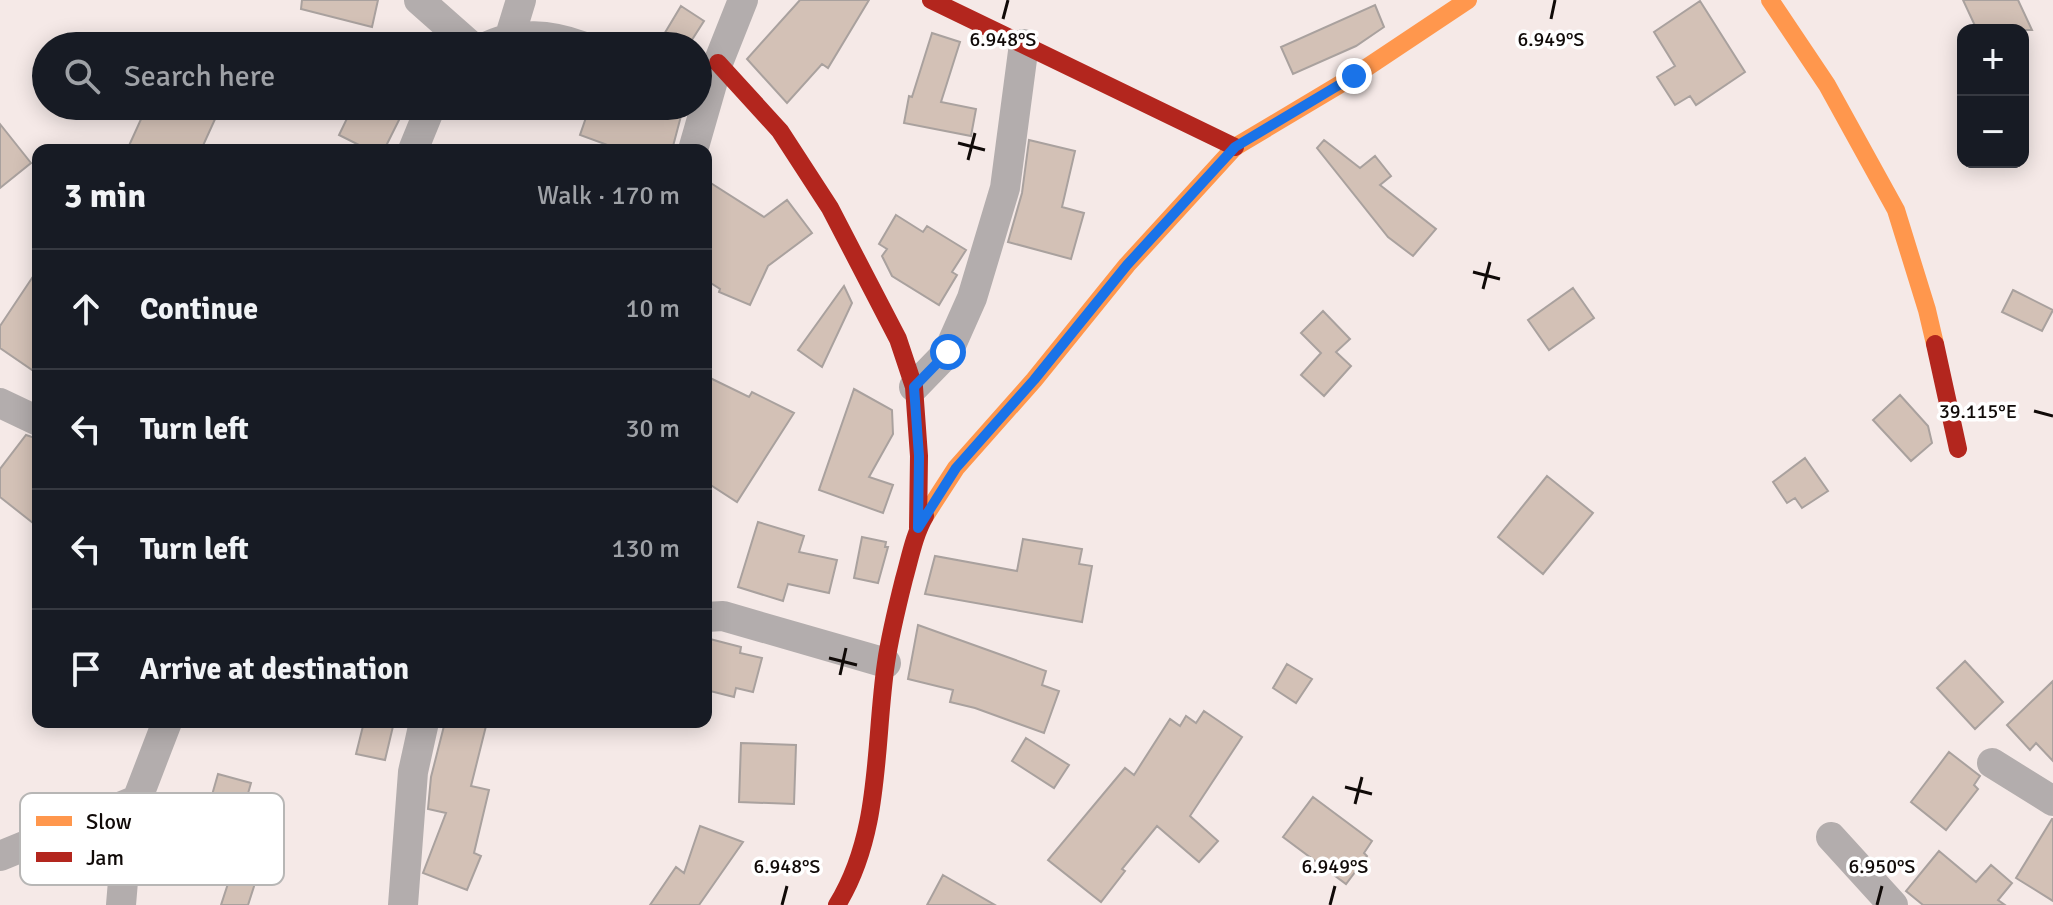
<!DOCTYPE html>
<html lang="en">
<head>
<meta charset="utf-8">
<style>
	body { margin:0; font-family:Signika,sans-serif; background:#20242c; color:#f1f3f6 }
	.controls { position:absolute; right:24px; top:24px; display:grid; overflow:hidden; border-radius:16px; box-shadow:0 4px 20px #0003 }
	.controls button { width:72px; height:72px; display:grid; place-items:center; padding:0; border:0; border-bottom:2px solid #363941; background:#171b24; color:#f1f3f6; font:40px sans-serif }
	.stop { position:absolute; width:24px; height:24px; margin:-18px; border:6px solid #1a73e8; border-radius:50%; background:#fff }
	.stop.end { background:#1a73e8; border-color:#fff; box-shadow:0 2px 8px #0008 }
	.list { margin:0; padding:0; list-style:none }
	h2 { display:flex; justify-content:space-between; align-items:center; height:104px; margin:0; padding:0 32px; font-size:34px }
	h2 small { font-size:26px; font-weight:400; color:#9ea1a6 }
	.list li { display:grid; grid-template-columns:52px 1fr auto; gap:24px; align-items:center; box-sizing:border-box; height:120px; padding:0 32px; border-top:2px solid #363941 }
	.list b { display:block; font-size:30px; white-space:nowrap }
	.list em { font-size:26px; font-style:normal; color:#9ea1a6 }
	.icon { flex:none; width:44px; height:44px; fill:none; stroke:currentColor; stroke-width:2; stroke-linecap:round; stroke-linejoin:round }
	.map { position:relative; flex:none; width:2053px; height:905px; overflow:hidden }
	.search { position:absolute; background:#171b24; box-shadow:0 4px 20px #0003; left:32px; top:32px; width:680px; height:88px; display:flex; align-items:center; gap:20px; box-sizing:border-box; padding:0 28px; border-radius:44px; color:#9ea1a6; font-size:30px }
	.panel { position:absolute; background:#171b24; box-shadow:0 4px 20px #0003; left:32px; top:144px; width:680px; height:584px; border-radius:16px }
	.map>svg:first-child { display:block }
	.building { fill:#d3c1b6; stroke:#a9a19e; stroke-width:2 }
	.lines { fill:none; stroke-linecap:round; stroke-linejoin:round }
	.street { stroke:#b3adad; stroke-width:30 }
	.slow { stroke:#ff974d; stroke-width:18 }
	.jam { stroke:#b3261e; stroke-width:18 }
	.route { stroke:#1a73e8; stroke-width:10 }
	.ticks { fill:none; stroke:#100a08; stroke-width:3 }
	.key { fill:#fff; stroke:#b7b6b5; stroke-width:2 }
	.key-label { font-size:22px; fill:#100a08 }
	.ticks-label { font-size:20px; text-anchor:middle; fill:#100a08; stroke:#fff; stroke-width:7; stroke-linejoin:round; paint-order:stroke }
</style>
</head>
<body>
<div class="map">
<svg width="2053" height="905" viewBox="0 0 2053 905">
	<rect width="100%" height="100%" fill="#f5e9e7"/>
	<path class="building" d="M302,0H378L372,27L301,9Z
		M800,0H869L828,68L822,64L787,103L747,59Z
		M1963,0H2018L2032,30H1977Z
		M1700,1L1745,72L1696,105L1690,96L1675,105L1657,77L1675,66L1654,32Z
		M1375,5L1384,27L1356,46L1293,74L1281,47Z
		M681,6L704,21L688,46H657Z
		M932,33L960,42L941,102L976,109L971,136L904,123L909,96L912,97Z
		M147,106H221L201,150H127Z
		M353,106H406L384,150H369L339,135Z
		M590,106H643L681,116L672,150H621L580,135Z
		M0,124L31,163L0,188Z
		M1029,140L1075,151L1062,207L1084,213L1071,259L1008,242L1022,193Z
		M1324,140L1360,168L1375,156L1391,176L1380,185L1436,229L1413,256L1388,237L1317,148Z
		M706,180L764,217L787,200L812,233L768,266L750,305L719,292L720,289L706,280Z
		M896,215L923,232L927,226L966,250L952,272L957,275L939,305L892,276L882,256L887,249L879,244Z
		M38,269V374L0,348V326Z
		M844,286L852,303L822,367L798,350Z
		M1573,288L1594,318L1549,350L1528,320Z
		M2013,290L2053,310L2042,331L2002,312Z
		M1323,311L1350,339L1336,352L1351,366L1324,396L1301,375L1321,353L1301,333Z
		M706,376L749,397L752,392L794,413L737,502L706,482Z
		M854,389L892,410L893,434L869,477L893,485L883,513L819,490Z
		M1900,395L1928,426L1932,443L1911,461L1873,420Z
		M26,435L38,439V527L0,497V469Z
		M1805,458L1828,491L1802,508L1795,498L1787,503L1773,482Z
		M1547,476L1593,513L1543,574L1498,537Z
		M758,522L804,536L799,552L837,560L829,593L788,584L783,601L738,587Z
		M862,537L886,542L885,547H888L878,583L854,578Z
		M1023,539L1082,549L1079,564L1092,566L1082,622L925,594L935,556L1017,571Z
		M918,625L1046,671L1042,685L1059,691L1044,733L975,708L950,702L953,690L908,679Z
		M706,638L741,647L740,653L762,658L753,692L736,688L734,697L706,690Z
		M1965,661L2003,702L1975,729L1937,688Z
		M1287,664L1312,679L1296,703L1273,688Z
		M2053,681V761L2036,743L2030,750L2007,725Z
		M1204,711L1242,737L1190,816L1218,841L1199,862L1157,826L1122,869L1125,871L1101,902L1048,860L1125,768L1134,775L1170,719L1180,726L1186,716L1196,723Z
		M364,722H394L385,760L356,754Z
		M445,722H470L486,726L471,786L489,790L474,853L481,856L467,890L423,873L446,813L428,809L431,777Z
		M1026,738L1069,765L1054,788L1012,761Z
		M741,743L796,745L794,804L739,802Z
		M1949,752L1980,776L1974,785L1978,789L1946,830L1911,802Z
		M218,774L251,783L239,825L206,816Z
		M1313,797L1372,841L1364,853L1367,856L1346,884L1283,837Z
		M251,813L275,821L248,905H221Z
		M2052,819H2053V901L2016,878Z
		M700,826L743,842L699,905H650L676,867L684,873Z
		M1939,851L1976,882L1991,865L2012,883L1998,900L2005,905H1923L1906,891Z
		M943,875L995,905H927Z"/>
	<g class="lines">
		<path class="street" d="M419,0L471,46
			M510,36L521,0
			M488,46C519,32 549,34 582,46
			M413,150L431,106
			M693,150L718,63L743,0
			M914,387L948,352L972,298L1005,188L1024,44
			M0,403L38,421
			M706,617L723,616L886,663
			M1992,763L2053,801
			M1831,837L1893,905
			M0,856L137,800
			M121,905L124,869L137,800L167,722
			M403,905L413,772L424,722"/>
		<path class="slow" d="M1770,0L1827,85L1896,210L1927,310L1935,344
			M925,516L956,468L1034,380L1127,265L1235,147L1354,76L1468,0"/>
		<path class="jam" d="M931,0L1235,147
			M718,63L780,131L830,208L898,339L914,387L919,456L918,528
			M1935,344L1958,449
			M837,905C882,832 874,744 886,663C890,635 897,607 904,579C910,558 914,535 925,516"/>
	</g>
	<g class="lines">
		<path class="route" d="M948,352L914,387L919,456L918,528L956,468L1034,380L1127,265L1235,147L1354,76"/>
	</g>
	<path class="ticks" d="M1003,19L1008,0M1551,19L1555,0M958,143L985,150M968,160L975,133M1473,272L1500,279M1483,289L1490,262M2034,411L2053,416M829,658L857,665M840,675L846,648M1345,787L1372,794M1355,804L1362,777M782,905L787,886M1330,905L1335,886M1877,905L1882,886"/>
	<rect x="20" y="793" width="264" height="92" rx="12" class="key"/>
	<rect x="36" y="816" width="36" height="10" fill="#ff974d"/>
	<rect x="36" y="852" width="36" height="10" fill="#b3261e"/>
	<g class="key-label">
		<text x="86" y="829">Slow</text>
		<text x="86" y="865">Jam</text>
	</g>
	<g class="ticks-label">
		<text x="1003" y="46">6.948°S</text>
		<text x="1551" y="46">6.949°S</text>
		<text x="1978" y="418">39.115°E</text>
		<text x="787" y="873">6.948°S</text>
		<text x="1335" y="873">6.949°S</text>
		<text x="1882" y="873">6.950°S</text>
	</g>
</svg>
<div class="controls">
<button>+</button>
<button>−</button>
</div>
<div class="stop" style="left:948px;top:352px"></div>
<div class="stop end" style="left:1354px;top:76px"></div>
<div class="search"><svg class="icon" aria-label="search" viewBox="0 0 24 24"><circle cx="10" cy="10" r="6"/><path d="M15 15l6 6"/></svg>Search here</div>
<section class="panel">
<h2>3 min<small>Walk · 170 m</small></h2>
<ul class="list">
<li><svg class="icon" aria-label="ahead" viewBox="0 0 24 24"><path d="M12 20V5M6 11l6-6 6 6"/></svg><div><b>Continue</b></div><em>10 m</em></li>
<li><svg class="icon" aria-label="left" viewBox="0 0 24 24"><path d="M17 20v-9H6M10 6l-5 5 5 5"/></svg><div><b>Turn left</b></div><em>30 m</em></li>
<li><svg class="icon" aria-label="left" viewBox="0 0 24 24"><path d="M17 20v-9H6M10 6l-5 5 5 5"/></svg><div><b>Turn left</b></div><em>130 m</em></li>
<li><svg class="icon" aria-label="arrive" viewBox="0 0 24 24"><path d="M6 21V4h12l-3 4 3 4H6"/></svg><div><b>Arrive at destination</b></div></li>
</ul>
</section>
</div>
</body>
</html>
